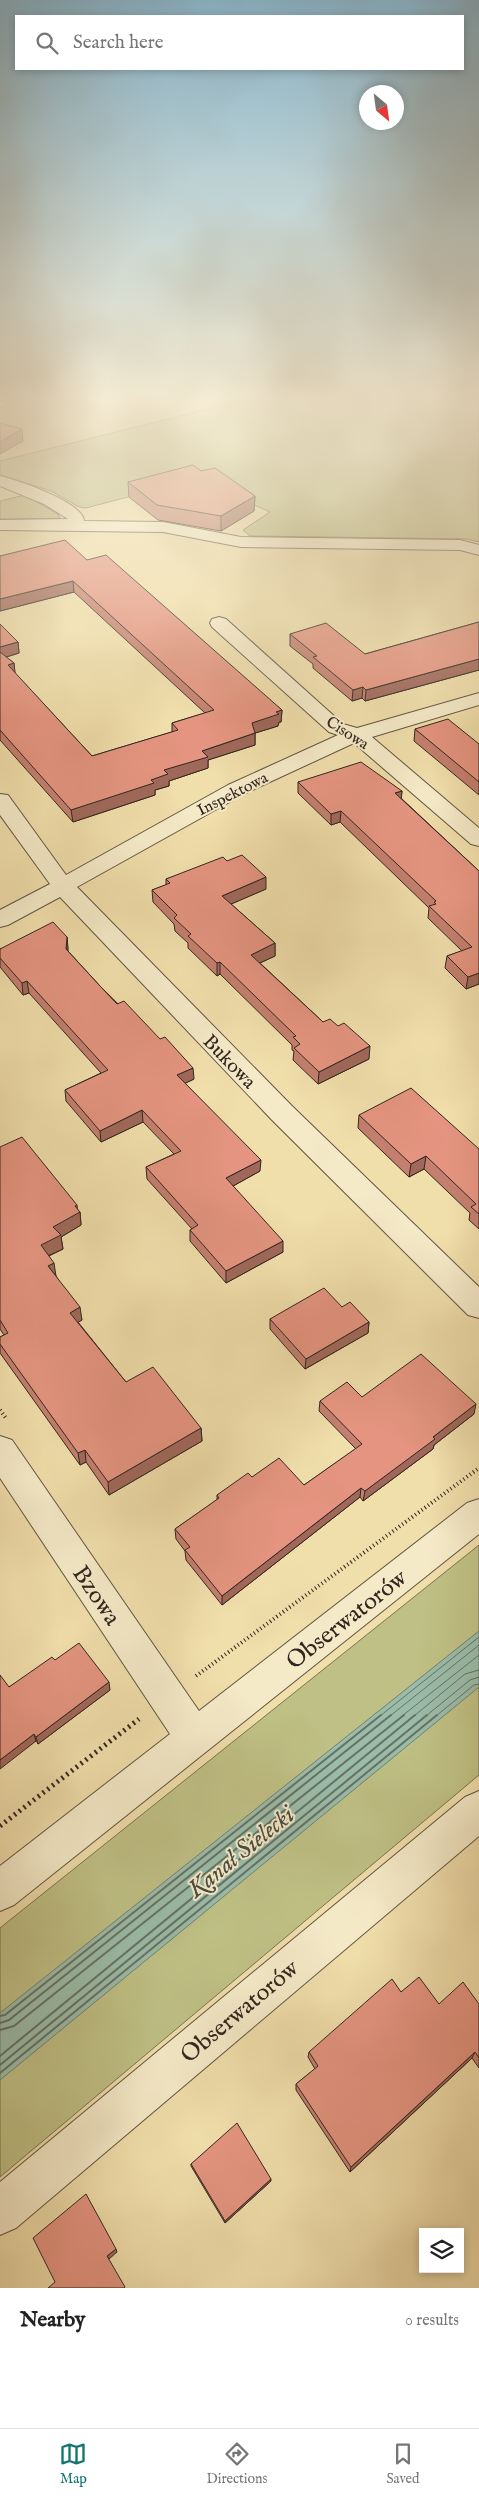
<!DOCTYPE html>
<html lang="en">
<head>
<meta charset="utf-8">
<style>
	body { margin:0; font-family:"IM FELL English",serif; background:#f6f6f6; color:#222 }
	.controls { position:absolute; right:15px; bottom:15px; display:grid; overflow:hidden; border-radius:0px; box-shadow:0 2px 8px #0003 }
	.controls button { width:45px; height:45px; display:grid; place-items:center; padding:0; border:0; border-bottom:1px solid #e0e0e0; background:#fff; color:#222; font:25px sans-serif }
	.compass { position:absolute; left:359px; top:85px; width:45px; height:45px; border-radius:50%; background:#fff; box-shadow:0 2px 8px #0003; rotate:151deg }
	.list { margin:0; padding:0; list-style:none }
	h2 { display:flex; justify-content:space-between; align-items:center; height:65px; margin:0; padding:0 20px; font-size:21px }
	h2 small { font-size:16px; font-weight:400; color:#767676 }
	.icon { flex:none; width:28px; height:28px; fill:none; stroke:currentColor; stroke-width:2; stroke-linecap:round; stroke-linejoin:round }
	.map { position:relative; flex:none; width:479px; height:2288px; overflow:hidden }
	.search { position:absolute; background:#fff; box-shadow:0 2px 8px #0003; left:15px; right:15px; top:15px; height:55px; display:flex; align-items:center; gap:12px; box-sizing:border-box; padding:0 18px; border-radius:0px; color:#767676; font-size:19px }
	.sheet { height:140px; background:#fff }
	nav { display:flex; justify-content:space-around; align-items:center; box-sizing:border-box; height:70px; border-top:1px solid #e0e0e0; background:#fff; font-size:14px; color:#767676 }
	nav a { display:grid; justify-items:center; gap:2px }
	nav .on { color:#0f766e }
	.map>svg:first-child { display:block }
	.green { fill:#bfc085; stroke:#787452 }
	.water { fill:#9abca9; stroke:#708072 }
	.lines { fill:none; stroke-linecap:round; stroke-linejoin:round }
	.shore-far1 { stroke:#667264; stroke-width:1 }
	.shore { stroke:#667264; stroke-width:2 }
	.lane-casing { stroke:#625543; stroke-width:2 }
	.street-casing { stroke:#625543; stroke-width:2 }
	.path-far1 { stroke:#322720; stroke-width:4; stroke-dasharray:1 3; stroke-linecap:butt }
	.path { stroke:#322720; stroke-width:5; stroke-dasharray:2 4; stroke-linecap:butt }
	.lane { fill:#f5eac8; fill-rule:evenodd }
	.street { fill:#f5eac8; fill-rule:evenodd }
	.wall { fill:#c47f6e; stroke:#322720 }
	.shaded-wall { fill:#a0685a; stroke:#322720 }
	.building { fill:#e49480; stroke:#322720 }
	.labels { text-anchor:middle; stroke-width:4; stroke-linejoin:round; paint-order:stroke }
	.far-street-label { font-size:16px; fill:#322720; stroke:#f5eac8 }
	.street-label { font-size:20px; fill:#322720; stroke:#f5eac8 }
	.near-street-label { font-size:24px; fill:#322720; stroke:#f5eac8 }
	.near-water-label { font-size:25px; font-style:italic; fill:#4c4c42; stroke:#f5eac8 }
</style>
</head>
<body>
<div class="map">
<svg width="479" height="2288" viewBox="0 0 479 2288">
	<rect width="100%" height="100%" fill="#f0deab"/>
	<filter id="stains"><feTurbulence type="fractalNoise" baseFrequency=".004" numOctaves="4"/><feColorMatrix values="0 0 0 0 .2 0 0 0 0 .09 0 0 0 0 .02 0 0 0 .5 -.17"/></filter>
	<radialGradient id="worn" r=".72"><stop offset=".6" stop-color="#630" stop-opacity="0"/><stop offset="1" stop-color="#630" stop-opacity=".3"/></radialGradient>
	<path class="green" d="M244,400H479V542L466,539L250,536L243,530L270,512L241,499L208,476L86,508L79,507L51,491L0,475V461Z
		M25,495L58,514L60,519H0V501Z
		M479,1545V1775L0,2177V1928Z"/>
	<path class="water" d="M479,1631V1687L0,2080V2013Z"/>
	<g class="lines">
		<path class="shore-far1" d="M380,1716L479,1637
			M390,1716L479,1645
			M402,1716L479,1655
			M414,1716L465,1674L479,1670
			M426,1716L470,1680L479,1677
			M436,1716L474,1685L479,1684"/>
		<path class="shore" d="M0,2016L5,2015L381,1715
			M0,2023L9,2020L391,1715
			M0,2030L14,2026L404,1715
			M0,2056L415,1715
			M0,2065L427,1715
			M0,2073L437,1715"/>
		<g class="lane-casing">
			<path id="lane" d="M20,400L19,402L0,407V401Z"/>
		</g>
		<g class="street-casing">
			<path id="street" d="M0,476C17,480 83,502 84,521L163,522L241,537L460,540L479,545V555L460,550L241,547L163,532L0,530V520L68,519L44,504L0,486Z
				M219,617L226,619L343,724L357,728L479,693V705L372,737L479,828V846L471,844L354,743L244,794L77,887L292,1106L479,1287V1318L468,1315L272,1120L60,897L8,925L0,927V910L50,884L0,815V794L8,795L66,875L228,785L338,735L329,732L212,627L210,623L212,619Z
				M0,1436L12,1440L199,1711L467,1503L479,1499V1534L14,1905L0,1911V1866L170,1734L0,1478Z
				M479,1791V1836L16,2228L0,2235V2182L465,1797Z"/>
		</g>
		<path class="path-far1" d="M0,1410L6,1418
			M196,1676L479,1468"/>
		<path class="path" d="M0,1826L139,1719"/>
		<use href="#lane" class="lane"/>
		<use href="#street" class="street"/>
	</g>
	<path class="wall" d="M201,471L255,496L254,511L221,531L158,520L129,497L128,482Z
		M0,556L87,560L282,710L281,722H279L278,726L255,733V745L208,760V768L169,781V786L155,790V795L73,822L0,740V624L18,642L19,653L6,657L14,663L15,673L92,756L172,732V723L205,713L74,592L0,611Z
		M479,622V670L365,701L362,698L352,701L313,668V664L290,646V634L365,654Z
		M415,729L479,744V795L414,741Z
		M298,782L402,791L401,798L479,871V984L466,989L445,968L447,956L462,951L428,918L429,908L340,822L331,825L298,793Z
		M227,861L266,889L231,904L275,943V956L260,963L323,1022L369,1059L318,1084L293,1060L294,1051L292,1050V1045L220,974L217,976L188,948V943L175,931L174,924L153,902L152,890L166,885V879Z
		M67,937L68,951L100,986L194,1079L185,1083L260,1171L233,1186L283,1252L226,1283L190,1241V1230L192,1229L147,1179L146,1167L174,1154L143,1122L101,1142L66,1101L65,1090L101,1073L29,993L23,995L0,967V949Z
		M359,1115L479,1149V1229L469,1220L470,1213L424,1169L409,1177L358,1128Z
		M0,1147L77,1209L80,1212L81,1225L61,1237L63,1249L49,1256L56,1276L82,1320L78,1322L126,1382L201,1428L202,1441L109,1495L86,1462L80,1465L0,1353V1337L4,1335L0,1329Z
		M342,1307L369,1322L368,1333L305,1369L270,1329V1319Z
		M362,1397L474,1414L434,1445L433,1449L363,1501L360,1497L222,1605L186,1560L185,1551L176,1539L175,1529L217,1500V1495L252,1477L304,1485L356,1449L319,1411L320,1401Z
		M55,1660L110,1690L38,1744L9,1687Z
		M401,1992L439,2004H479V2068L472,2058L350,2172L296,2090V2084L315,2069L308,2057L309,2052Z
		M191,2164L271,2181L225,2223L191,2166Z"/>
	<path class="shaded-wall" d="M22,429L23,441L0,454V442Z
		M255,496L254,511L221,531V516Z
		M73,581L74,592L0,611V599Z
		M18,642L19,653L0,659V647Z
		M479,659V670L365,701L366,690Z
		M14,663L15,674L8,665Z
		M363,687L362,698L352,701L353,690Z
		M282,710L281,722H279L278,726L252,734V723L276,712Z
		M255,733V745L208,760V768L169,781V786L155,790V795L73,822L71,810L151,780L164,770L202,751Z
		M402,791L401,802L395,793Z
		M341,811L340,822L331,825V814Z
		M266,877V889L222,908V896Z
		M67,937L68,948L67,960L66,949Z
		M275,943V956L251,967V955Z
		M220,962V974L217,976V963Z
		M479,973V984L466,989L468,977Z
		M27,981L29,993L23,995L22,983Z
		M370,1046L369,1059L318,1084L319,1072Z
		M193,1068L194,1079L178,1087L177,1075Z
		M142,1110L143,1122L101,1142L100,1131Z
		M426,1156L424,1169L409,1177L411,1164Z
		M261,1160L260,1171L226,1190V1178Z
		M77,1205L78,1213L80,1212L81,1225L61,1237L63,1249L43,1258L41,1245L53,1227L75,1206Z
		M283,1241V1252L226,1283V1271Z
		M54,1263L56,1276L48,1266Z
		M80,1307L82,1320L72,1326L70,1313Z
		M369,1322L368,1333L305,1369L306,1359Z
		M476,1404L474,1414L434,1445L433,1449L363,1501L365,1491L433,1437Z
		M201,1428L202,1441L109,1495L108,1482Z
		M85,1450L86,1462L80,1465L78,1453Z
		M361,1488L360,1497L222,1605V1596Z
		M109,1682L110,1690L38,1744L36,1737Z
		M34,1734L36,1741L0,1769V1760Z
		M475,2052L472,2058L350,2172L351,2167Z
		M271,2179V2181L225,2223V2221Z
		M116,2249L117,2252L109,2259L107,2256Z"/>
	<path class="building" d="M0,423L22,429L0,442Z
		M193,465L201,471L215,468L255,496L221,516L157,505L128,482Z
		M65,540L87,560L106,555L282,710L276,712L279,714L252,723L255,733L202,751L208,757L164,770L168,774L151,780L154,783L71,810L0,730V652L14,663L8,665L92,756L178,730L172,723L214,710L73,581L0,599V556Z
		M479,622V659L366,690L363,687L353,690L313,657L317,656L290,634L326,623L365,654Z
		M0,624L18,642L0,647Z
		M448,719L479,744V782L415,729Z
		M361,762L402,791L395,793L479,871V973L468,977L447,956L472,947L429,906L436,904L434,902L436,901L341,811L331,814L298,782Z
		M242,855L266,877L222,896L275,943L251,955L323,1022L330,1019L338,1026L344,1023L370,1046L319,1072L294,1048L300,1044L293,1037L296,1036L220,962L217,963L188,936L191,934L174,918L177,915L152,890L170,883L166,879L223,857L227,861Z
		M53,922L67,937L66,949L100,986L117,1004L124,1001L160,1039L165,1037L193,1068L177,1075L261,1160L226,1178L283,1241L226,1271L190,1230L198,1225L146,1167L181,1151L142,1110L100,1131L65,1090L108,1070L27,981L22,983L0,958V949Z
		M411,1088L479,1149V1214L471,1207L476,1204L426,1156L411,1164L359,1115Z
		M22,1137L77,1205L75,1206L80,1212L53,1227L61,1235L41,1245L54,1263L48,1266L80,1307L70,1313L126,1382L153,1367L201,1428L108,1482L85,1450L78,1453L0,1344V1337L8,1333L0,1320V1147Z
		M324,1288L342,1307L350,1302L369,1322L306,1359L270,1319Z
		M421,1354L476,1404L433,1437L435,1439L365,1491L361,1488L222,1596L185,1550L190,1547L175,1529L219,1498L217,1495L248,1473L252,1477L279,1458L304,1485L362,1444L320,1401L347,1382L362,1397Z
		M79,1643L109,1682L36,1737L34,1734L0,1760V1675L9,1687L52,1657L55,1660Z
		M419,1977L439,2004L463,1982L479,2004V2058L475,2052L351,2167L296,2084L318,2066L309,2052L392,1979L401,1992Z
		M237,2123L271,2179L225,2221L191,2164Z
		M86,2194L116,2249L107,2256L125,2287L124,2288H48L55,2282L33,2238Z"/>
	<linearGradient id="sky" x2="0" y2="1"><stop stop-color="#89b7cf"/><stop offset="0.55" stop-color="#f8f0d9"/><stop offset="1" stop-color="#f8f0d9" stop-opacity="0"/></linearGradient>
	<rect width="479" height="721" fill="url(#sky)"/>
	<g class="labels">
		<g class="far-street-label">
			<text transform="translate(348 732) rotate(33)" y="6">Cisowa</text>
			<text transform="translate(232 793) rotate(-27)" y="6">Inspektowa</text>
		</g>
		<g class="street-label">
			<text transform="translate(230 1061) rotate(46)" y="7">Bukowa</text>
		</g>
		<g class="near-street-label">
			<text transform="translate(97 1595) rotate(56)" y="8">Bzowa</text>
			<text transform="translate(346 1619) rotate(-38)" y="8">Obserwatorów</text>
			<text transform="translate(239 2011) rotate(-40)" y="8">Obserwatorów</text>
		</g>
		<g class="near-water-label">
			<text transform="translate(240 1851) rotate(-39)" y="9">Kanał Sielecki</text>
		</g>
	</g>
	<rect width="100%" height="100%" filter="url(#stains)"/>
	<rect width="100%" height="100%" fill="url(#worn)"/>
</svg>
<div class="controls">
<button><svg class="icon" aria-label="layers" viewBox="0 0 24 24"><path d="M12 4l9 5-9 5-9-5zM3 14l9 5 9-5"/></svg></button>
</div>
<svg class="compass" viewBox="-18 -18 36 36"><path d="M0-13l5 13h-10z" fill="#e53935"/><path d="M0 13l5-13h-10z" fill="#767676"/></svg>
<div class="search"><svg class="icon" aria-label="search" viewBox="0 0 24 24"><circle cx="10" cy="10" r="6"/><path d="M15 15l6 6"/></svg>Search here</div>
</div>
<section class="sheet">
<h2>Nearby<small>0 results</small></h2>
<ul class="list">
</ul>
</section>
<nav>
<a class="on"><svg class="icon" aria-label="map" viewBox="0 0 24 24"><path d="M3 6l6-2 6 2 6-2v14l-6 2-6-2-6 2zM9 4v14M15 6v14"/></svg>Map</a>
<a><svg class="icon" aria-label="directions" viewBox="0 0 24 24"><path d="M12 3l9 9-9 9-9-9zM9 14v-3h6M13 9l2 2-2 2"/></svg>Directions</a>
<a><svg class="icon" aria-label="saved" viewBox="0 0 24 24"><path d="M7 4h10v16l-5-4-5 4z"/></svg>Saved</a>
</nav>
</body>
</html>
